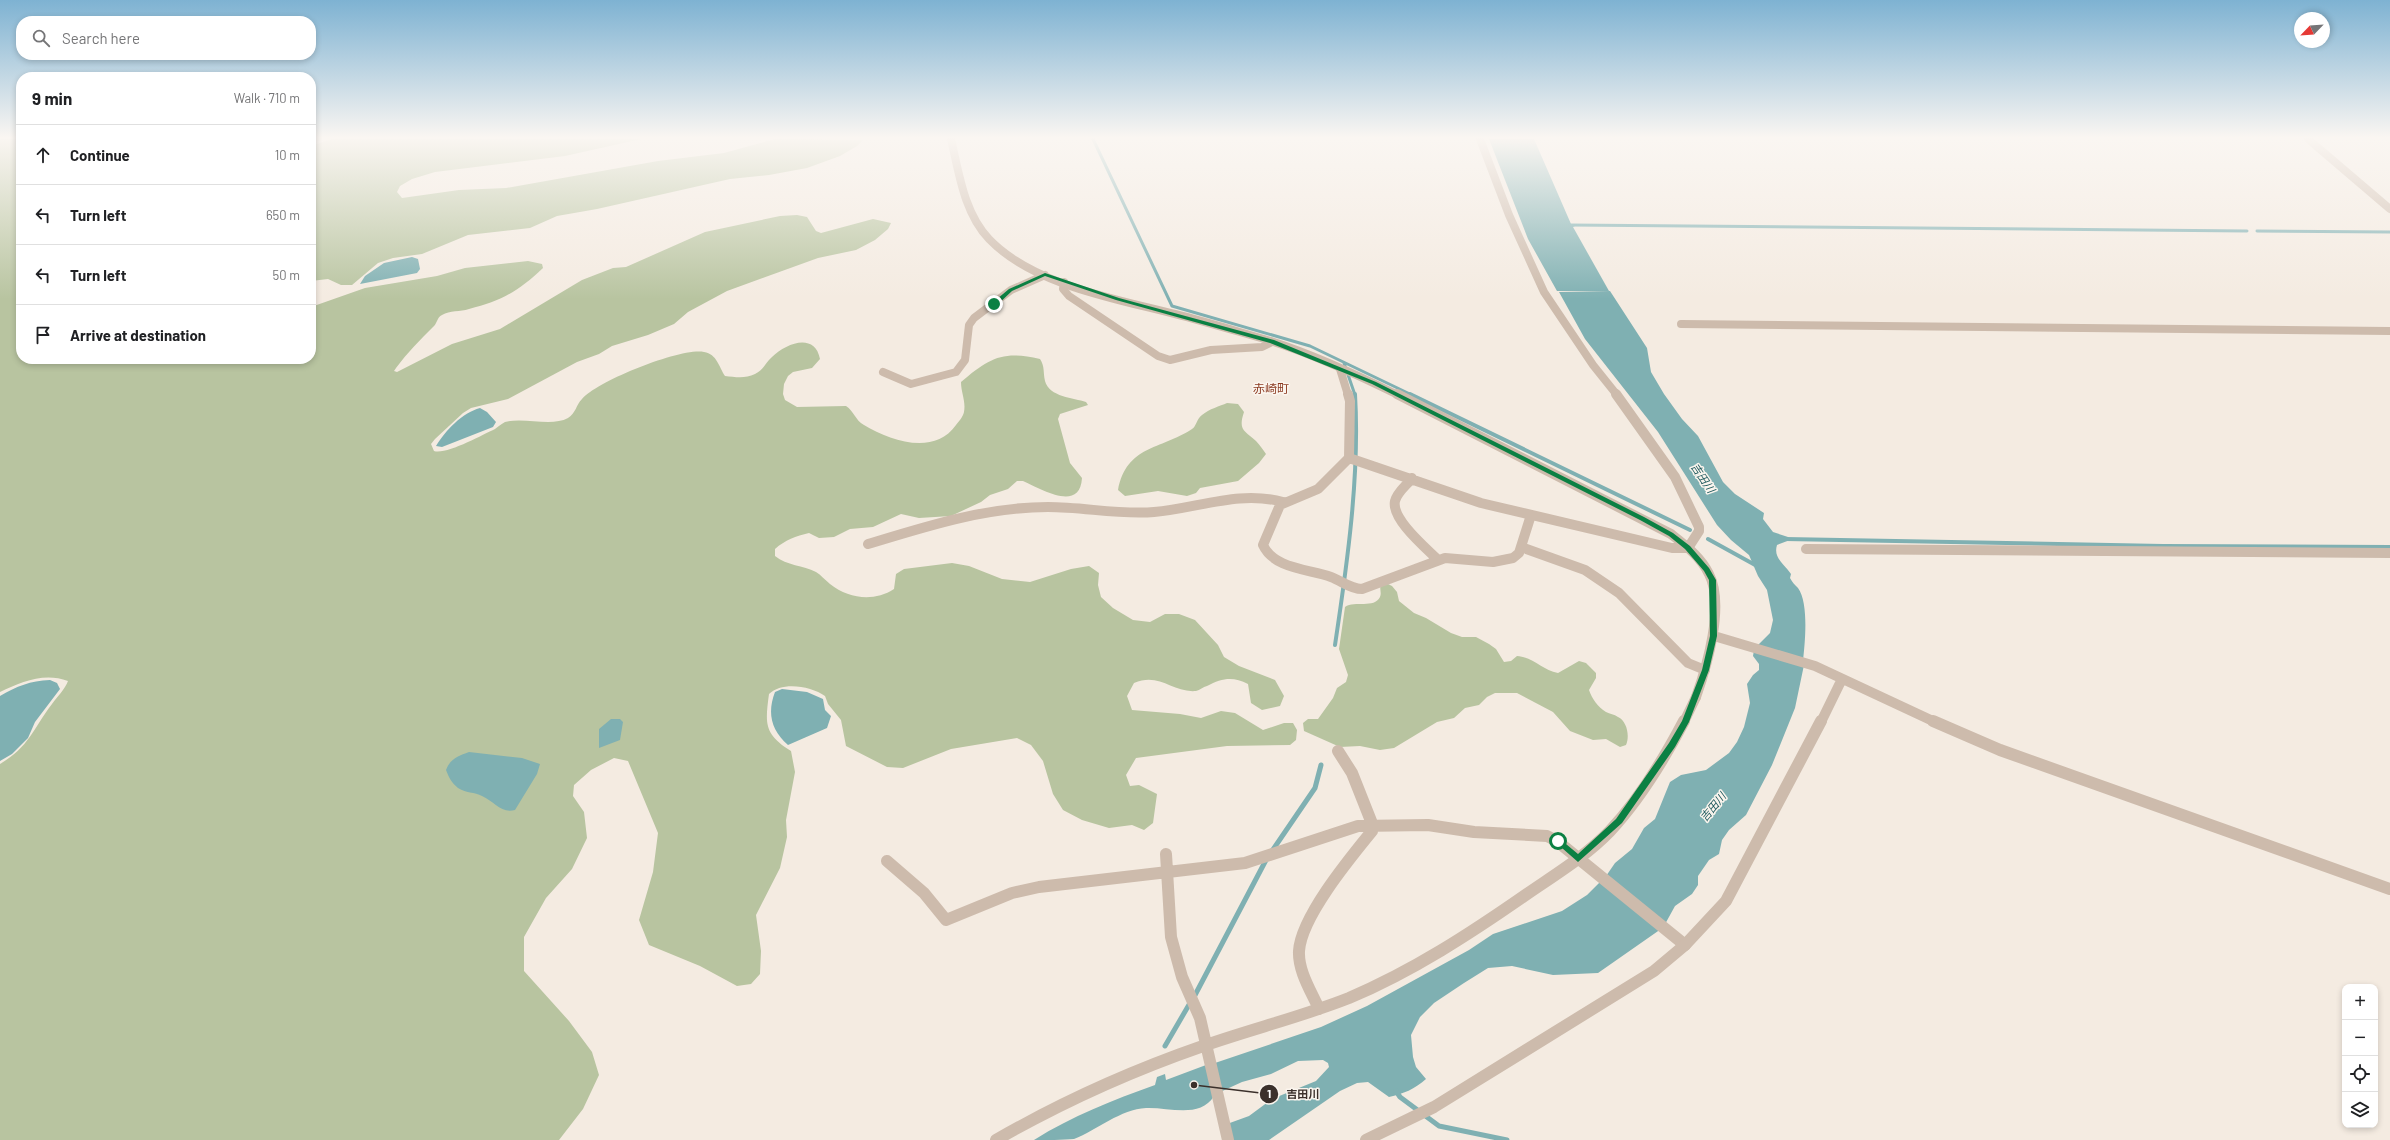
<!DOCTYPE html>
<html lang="en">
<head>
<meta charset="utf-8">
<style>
	body { margin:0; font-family:Barlow,"Noto Sans JP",sans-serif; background:#f6f6f6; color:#202124 }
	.controls { position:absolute; right:12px; bottom:12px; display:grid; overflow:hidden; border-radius:8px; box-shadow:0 2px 6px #0003 }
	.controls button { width:36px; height:36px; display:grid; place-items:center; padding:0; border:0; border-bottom:1px solid #e0e0e0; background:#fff; color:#202124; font:20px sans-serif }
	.compass { position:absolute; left:2294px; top:12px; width:36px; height:36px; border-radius:50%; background:#fff; box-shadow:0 2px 6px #0003; rotate:245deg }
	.stop { position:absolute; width:12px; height:12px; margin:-9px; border:3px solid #0b8043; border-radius:50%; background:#fff }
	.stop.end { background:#0b8043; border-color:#fff; box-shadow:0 1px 4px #0008 }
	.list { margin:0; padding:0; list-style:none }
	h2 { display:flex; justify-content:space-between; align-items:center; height:52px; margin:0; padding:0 16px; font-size:17px }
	h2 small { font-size:13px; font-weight:400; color:#757577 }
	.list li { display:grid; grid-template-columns:26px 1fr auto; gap:12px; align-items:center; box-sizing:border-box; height:60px; padding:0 16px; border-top:1px solid #e0e0e0 }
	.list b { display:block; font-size:15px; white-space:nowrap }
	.list em { font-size:13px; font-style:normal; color:#757577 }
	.icon { flex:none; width:22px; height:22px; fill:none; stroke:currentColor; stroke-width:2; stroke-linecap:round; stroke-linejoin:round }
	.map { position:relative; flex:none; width:2390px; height:1140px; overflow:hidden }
	.search { position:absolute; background:#fff; box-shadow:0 2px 6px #0003; left:16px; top:16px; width:300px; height:44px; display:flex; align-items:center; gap:10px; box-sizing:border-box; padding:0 14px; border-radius:16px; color:#757577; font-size:15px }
	.panel { position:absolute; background:#fff; box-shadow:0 2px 6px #0003; left:16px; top:72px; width:300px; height:292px; border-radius:16px }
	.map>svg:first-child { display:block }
	.green { fill:#b8c4a0 }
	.water { fill:#7fb0b2 }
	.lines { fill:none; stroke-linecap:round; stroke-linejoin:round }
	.stream-far2 { stroke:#7fb0b2; stroke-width:3 }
	.stream-far1 { stroke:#7fb0b2; stroke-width:4 }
	.stream { stroke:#7fb0b2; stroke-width:5 }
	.minor-far2 { stroke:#cdbbac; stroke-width:8 }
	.minor-far1 { stroke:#cdbbac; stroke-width:10 }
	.minor { stroke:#cdbbac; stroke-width:12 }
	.tertiary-far2 { stroke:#cdbbac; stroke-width:8 }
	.tertiary-far1 { stroke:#cdbbac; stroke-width:10 }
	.tertiary { stroke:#cdbbac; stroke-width:12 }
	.route { fill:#0b8043 }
	.labels { text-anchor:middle; stroke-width:3; stroke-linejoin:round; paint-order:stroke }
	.water-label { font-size:11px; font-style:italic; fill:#1f5a5e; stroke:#fbf5ee }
	.quarter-label { font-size:12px; fill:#8c3b22; stroke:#fbf5ee }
	.leader { fill:none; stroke:#3b302b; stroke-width:1.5 }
	.callout-dot { fill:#3b302b; stroke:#fbf5ee; stroke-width:1.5 }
	.mark-label { font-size:12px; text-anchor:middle; font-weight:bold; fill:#fff }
	.callout-label { font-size:11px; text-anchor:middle; font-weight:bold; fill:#3b302b; stroke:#fbf5ee; stroke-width:3; stroke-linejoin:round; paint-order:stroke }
</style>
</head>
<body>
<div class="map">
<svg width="2390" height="1140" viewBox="0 0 2390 1140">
	<rect width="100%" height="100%" fill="#f4ebe1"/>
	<path class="green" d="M0,139H21V359H311V307L365,288L437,276L465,268L528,261L542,264L543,268C519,291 501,301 469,309C460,312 450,310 442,315C437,317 437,324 433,327C420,340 407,353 396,368L394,371L397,372L452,344L500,329L582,280L613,268L626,267L705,232L780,216L797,215L807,217L816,231L821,233L873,219L891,223L888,229L875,240L856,250L818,258L727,291L688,312L674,324L648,335L612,346L599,354L577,362L508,399L471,408L463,413L435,439L431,444L434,451C446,455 482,435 495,429C498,427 501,424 505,422C524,417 552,427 568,418C576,413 576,405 582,399C597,381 682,347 704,352C717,354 719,367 725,376C735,377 745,379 755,374C764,370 765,363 772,357C786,343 815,332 820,359L812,368L793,372L788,376L784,384L783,394L785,400L797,407L846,406C854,411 855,420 864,425C891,441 934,456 956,425C959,421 963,417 964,412C966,401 961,393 961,382C989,358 1003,350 1040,359C1045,367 1043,372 1045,381C1049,397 1074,398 1086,402L1088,405L1060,414L1058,419L1070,463L1082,478C1080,513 1041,489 1023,481H1017L1008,489L990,495L981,502L951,516L919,518L901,514L873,527L850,529L834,537L819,538L809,533C796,536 785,540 775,549V556C787,566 803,565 816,572C821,575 825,580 830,584C849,599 874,602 894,589L896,574L904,569L952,563L969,566L1002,579L1030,582L1071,569L1089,566L1099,573L1098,585L1101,597L1113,608L1133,620L1150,622L1165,614H1179L1195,620L1218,645L1224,657L1239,666L1275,680L1284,696L1280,706L1262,710L1251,703L1248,684C1233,676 1222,678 1207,686C1203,687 1200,690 1196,691C1172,693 1160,672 1134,683L1127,696L1132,710L1180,714L1201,718L1221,711L1235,713L1263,730L1284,723H1293L1297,730L1296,740L1290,745L1227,746L1136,758L1126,775L1130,786L1139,785L1157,794L1153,823L1144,830L1132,825L1109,828L1082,820L1063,810L1053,794L1043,761L1031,745L1017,738L951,749L903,768L887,767L846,746L841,720L828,704L825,696C811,686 782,681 769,694C765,724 764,734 791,751L795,772L786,820L787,837L780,868L756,915L761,951L760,974L751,984L737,986L700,966L649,945L639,920L653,872L658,833L628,761L614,758L591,770L574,785L573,796L584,812L587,838L572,869L546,898L524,937V971L569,1021L592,1052L599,1075L583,1109L559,1140H0V764C29,747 33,729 52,704C57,697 65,689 68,681C44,672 21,682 0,692Z
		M332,139H641L565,156L435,172L412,179L400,186L397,192L402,198L459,190L506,188L658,161L724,153L775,139L863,140L857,146L840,156L807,168L769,175L730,179L597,209L557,216L530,228L468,235L422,254L393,258L378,263L352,285H341L328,279L311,281V146Z
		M1227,403L1238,404L1244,412C1238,430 1244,430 1256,441C1260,445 1263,450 1266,454L1259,463L1238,481L1200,488L1196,493L1187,496L1158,491L1125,496L1118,490C1127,445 1160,450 1192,429C1196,427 1197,418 1202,415C1209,409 1220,406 1227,403Z
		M1386,583L1392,586L1397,592L1399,601L1414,613L1426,618L1451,633L1462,637H1476L1489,644L1496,649L1504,662L1511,661L1517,656C1533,657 1542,670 1558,673L1579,661L1586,663L1596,673V678L1589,690C1592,699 1598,707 1606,712C1610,714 1614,714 1618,717C1627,721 1630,736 1626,745L1620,747L1606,739L1593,740L1570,731L1553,712L1517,693H1495L1487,697L1479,705L1465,708L1454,718L1437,722L1394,748L1380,750L1360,746L1340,747L1304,731L1303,723L1308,719H1318L1333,698L1337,688L1346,682L1348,675L1339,649L1345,607C1355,600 1374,609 1380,597C1382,592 1379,589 1381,585Z"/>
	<path class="water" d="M1489,139H1534L1571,224H1574L1575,226L1573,227L1609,291H1557L1528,239Z
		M412,257L418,259L420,269L417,273L360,284L365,276L384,263Z
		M1610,291L1647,348L1651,372L1664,394L1682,419L1698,436L1723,482L1735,494L1764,513L1763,519L1773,532L1788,537L1790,540L1777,545C1773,558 1784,564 1791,574L1790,578C1792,582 1795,585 1798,588C1809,603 1805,643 1803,661L1756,647L1770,633L1773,620L1767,590L1758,576L1749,555L1731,540L1717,525L1658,432L1585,339L1559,292Z
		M480,408L487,412L496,422L493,427L442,447L436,446C446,430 462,413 480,408Z
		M1754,650L1804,665L1795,708L1772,765L1746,815L1729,830L1722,840L1719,854L1709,860L1698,876V885L1692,894L1675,906L1664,926L1604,879L1615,863L1632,849L1644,828L1655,819L1670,782L1681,775L1706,770L1729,753L1737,742L1744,727L1750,703L1747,684L1753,675L1759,670V664L1753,656Z
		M50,680L57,683L60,689L35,722L28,738L12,754L0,761V696C17,686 30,681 50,680Z
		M782,689L807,692L823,699L825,710L831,716L827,728L788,745C771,730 767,713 775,692Z
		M611,719H620L623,722L620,740L599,748V729Z
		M469,752L522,758L540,764L537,774L515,810C501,814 494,801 482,796C475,792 465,793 458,788C452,783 449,778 446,770C450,759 458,756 469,752Z
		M1602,880L1661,929L1598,973L1553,975L1512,966L1488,968L1464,983L1434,1003L1420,1017L1411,1035L1413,1057L1416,1067L1426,1079C1415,1089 1403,1094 1389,1097L1368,1082L1357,1083L1340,1091L1269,1140H1231L1227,1124L1249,1116L1272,1099L1316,1081L1329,1067L1328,1063L1323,1060L1298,1061L1271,1074L1242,1082L1218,1093L1212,1064L1321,1027L1367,1006L1469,950L1493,934L1562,911L1587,895Z
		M1206,1065L1214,1096C1200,1119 1169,1107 1146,1108C1121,1109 1097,1130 1074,1139C1064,1140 1045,1140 1034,1140C1072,1116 1113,1100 1155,1085L1157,1077L1165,1074L1166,1080Z"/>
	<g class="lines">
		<path class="stream-far2" d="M1093,139L1172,306L1310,346L1412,395
			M1570,225L2247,231
			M2257,231L2390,232
			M1344,363L1355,395"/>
		<path class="stream-far1" d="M1410,394L1690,530
			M1708,539L1757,566
			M1785,539L2163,546L2390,547
			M1335,645C1347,565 1360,475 1355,394"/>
		<path class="stream" d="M1272,851L1315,788L1321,765
			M1194,997L1266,860
			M1165,1046L1190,1003
			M1396,1091L1400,1097L1439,1126L1507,1140"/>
		<path class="minor-far2" d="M1480,139L1509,215L1544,292L1593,365L1617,395
			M1064,282L1063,289L1069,296L1158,356L1170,360L1211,350L1262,347L1272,342
			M1340,369L1348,395
			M883,372L911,384L956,372L965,360L969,325L974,318L1011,290L1045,275"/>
		<path class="minor-far1" d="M1348,394L1350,401L1349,458L1481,503L1672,548H1688L1699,531V527L1675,477L1616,394
			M1349,458L1318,489L1280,505L1263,545C1274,569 1309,569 1331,577C1342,581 1350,589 1362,589L1445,558L1493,562L1513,558L1519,553L1531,515
			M1412,478C1407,485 1397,492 1395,501C1391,519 1426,548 1438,560
			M868,544C927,526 986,507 1048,507C1084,507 1119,515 1154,512C1199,508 1239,490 1283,502
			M1521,547L1585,570L1619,593L1688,663L1705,670
			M1806,549L2390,553
			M1684,722L1696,697"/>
		<path class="minor" d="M1166,854L1171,937L1182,977L1200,1018L1228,1140
			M887,861L924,893L946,920L1012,893L1039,887L1245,863L1358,826L1428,825L1474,832L1547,836L1557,841L1685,945
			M1319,1009C1311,991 1298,971 1299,951C1301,917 1350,858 1372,831L1373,826L1352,773L1338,751
			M996,1140C1062,1102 1131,1071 1203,1046C1251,1029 1301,1017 1349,998C1413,971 1471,933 1527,894C1556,874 1586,856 1610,831C1639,800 1664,759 1684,721"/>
		<path class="tertiary-far2" d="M951,139C959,173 964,213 989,239C1033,285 1116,299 1175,314C1207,322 1239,332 1271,341C1315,355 1358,375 1398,395
			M2308,139L2390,209
			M1681,324L2390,331"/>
		<path class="tertiary-far1" d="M1397,394L1671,534C1685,545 1701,557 1709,574C1725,605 1707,666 1696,697
			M1714,636L1815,666L1935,722
			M1821,722L1842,679"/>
		<path class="tertiary" d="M1933,721L2000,750L2390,889
			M1366,1140L1434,1107L1654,971L1685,945L1726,901L1821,721"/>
	</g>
	<linearGradient id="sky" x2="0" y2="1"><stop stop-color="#7eb2d2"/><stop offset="0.46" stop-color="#faf6f2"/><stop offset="1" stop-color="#faf6f2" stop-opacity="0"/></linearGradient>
	<rect width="2390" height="299" fill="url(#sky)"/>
	<path class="route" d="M1045,273L1119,298L1274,340L1376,382L1644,517L1673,533L1690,546L1709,568L1716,580L1717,636L1709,670L1689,722L1675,747L1622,823L1578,862L1554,841L1555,839H1560L1578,854L1616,819L1669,743L1682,721L1702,670L1710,636L1709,580L1704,571L1685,549L1669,536L1640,520L1372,384L1270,343L1116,300L1045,276L1012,291L996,306L991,304L1009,289Z"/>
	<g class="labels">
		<g class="water-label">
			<text transform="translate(1703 478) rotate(56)" y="4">吉田川</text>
			<text transform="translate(1713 807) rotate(-50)" y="4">吉田川</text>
		</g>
		<g class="quarter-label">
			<text x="1271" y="393">赤崎町</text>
		</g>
	</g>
	<path class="leader" d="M1194 1085L1269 1094"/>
	<g class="callout-dot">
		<circle cx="1194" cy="1085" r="4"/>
		<circle cx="1269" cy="1094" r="10"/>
	</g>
	<g class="mark-label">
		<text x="1269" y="1098">1</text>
	</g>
	<g class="callout-label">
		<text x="1303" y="1098">吉田川</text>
	</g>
</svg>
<div class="controls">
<button>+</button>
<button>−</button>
<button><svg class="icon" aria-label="locate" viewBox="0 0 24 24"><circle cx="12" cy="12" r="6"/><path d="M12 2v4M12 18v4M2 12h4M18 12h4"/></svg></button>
<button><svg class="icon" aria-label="layers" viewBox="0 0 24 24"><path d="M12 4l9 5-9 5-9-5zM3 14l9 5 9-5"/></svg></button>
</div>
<svg class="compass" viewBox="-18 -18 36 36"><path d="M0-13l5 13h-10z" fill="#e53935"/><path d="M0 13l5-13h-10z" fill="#757577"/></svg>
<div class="stop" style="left:1558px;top:841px"></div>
<div class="stop end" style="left:994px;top:304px"></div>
<div class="search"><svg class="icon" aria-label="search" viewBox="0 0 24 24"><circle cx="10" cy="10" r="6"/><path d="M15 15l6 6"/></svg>Search here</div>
<section class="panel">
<h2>9 min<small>Walk · 710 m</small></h2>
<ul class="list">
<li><svg class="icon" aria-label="ahead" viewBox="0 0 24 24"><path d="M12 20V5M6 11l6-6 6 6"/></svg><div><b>Continue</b></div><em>10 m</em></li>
<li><svg class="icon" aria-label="left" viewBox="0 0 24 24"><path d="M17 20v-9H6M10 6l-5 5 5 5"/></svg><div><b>Turn left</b></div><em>650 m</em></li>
<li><svg class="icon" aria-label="left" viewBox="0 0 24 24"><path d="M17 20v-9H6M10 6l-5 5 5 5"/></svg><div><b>Turn left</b></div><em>50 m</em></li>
<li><svg class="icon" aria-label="arrive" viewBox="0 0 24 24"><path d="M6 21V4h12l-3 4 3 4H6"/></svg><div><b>Arrive at destination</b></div></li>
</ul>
</section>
</div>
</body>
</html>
